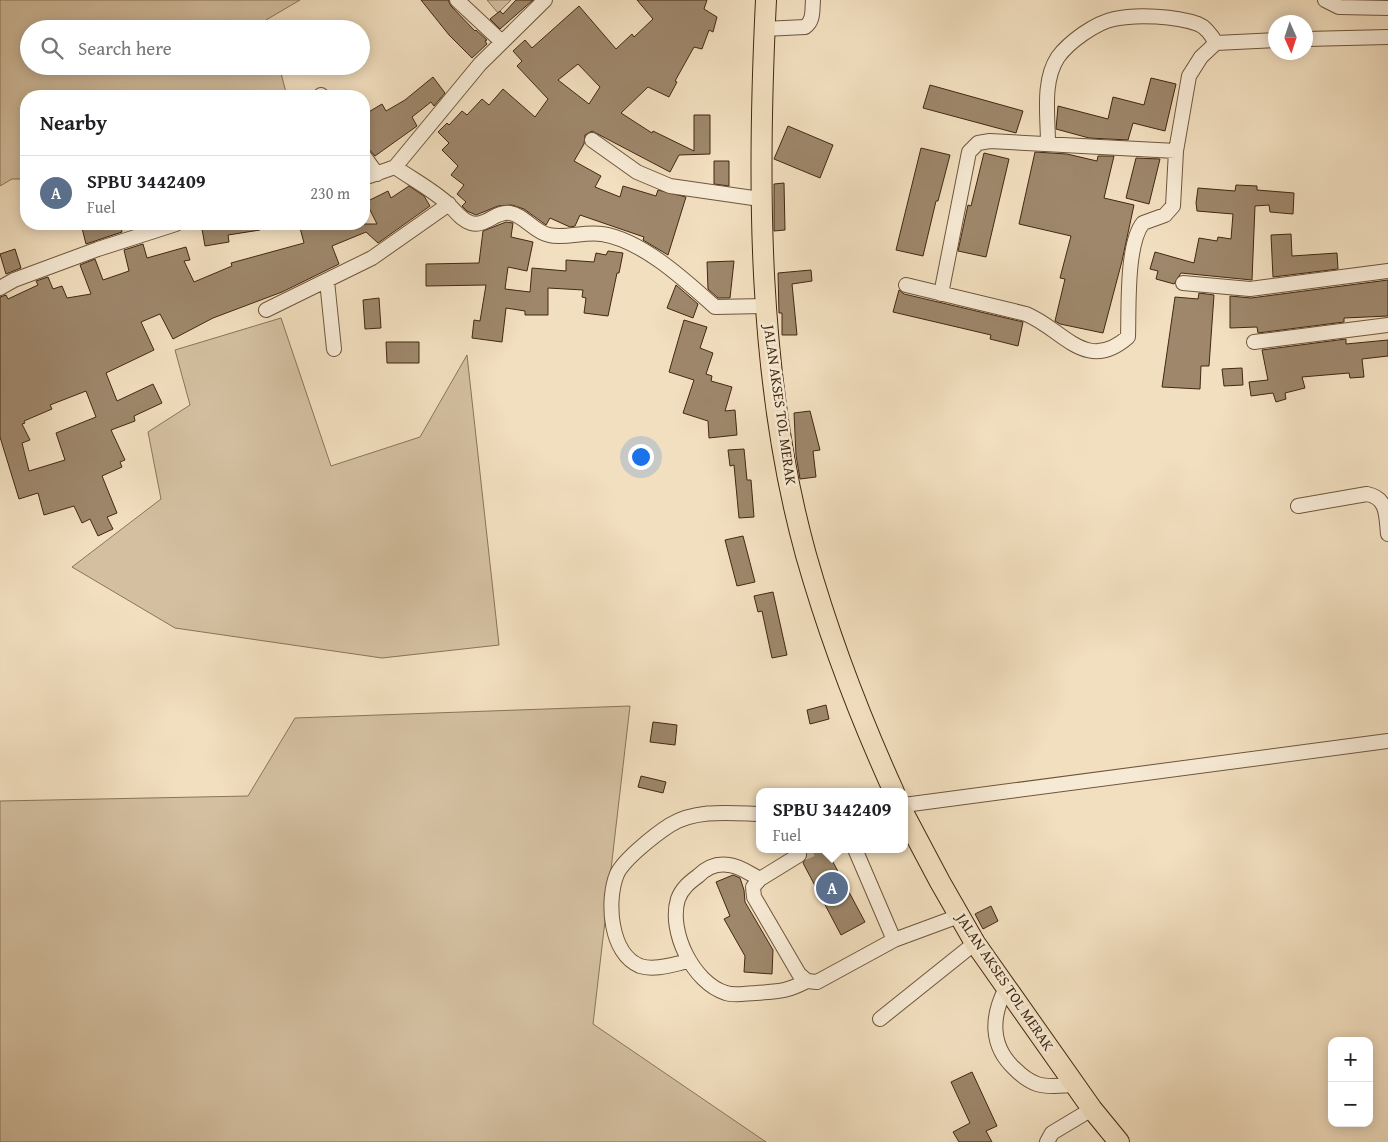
<!DOCTYPE html>
<html lang="en">
<head>
<meta charset="utf-8">
<style>
	body { margin:0; font-family:"Gentium Book Plus",serif; background:#f6f6f6; color:#202124 }
	.controls { position:absolute; right:15px; bottom:15px; display:grid; overflow:hidden; border-radius:10px; box-shadow:0 2px 12px #0003 }
	.controls button { width:45px; height:45px; display:grid; place-items:center; padding:0; border:0; border-bottom:1px solid #e0e0e0; background:#fff; color:#202124; font:25px sans-serif }
	.compass { position:absolute; left:1268px; top:15px; width:45px; height:45px; border-radius:50%; background:#fff; box-shadow:0 2px 12px #0003; rotate:177deg }
	.you { position:absolute; left:640px; top:456px; width:18px; height:18px; margin:-12px; border:4px solid #fff; border-radius:50%; background:#1a73e8; box-shadow:0 0 0 8px #1a73e833 }
	.badge { display:grid; place-items:center; width:32px; height:32px; border-radius:50%; background:#8f2418; color:#fff; font-size:16px; font-weight:700 }
	.pin { position:absolute; translate:-50% -50%; border:2px solid #fff; box-shadow:0 1px 5px #0006 }
	.popup { position:absolute; left:756px; top:788px; width:152px; height:65px; box-sizing:border-box; display:grid; place-content:center; border-radius:10px; background:#fff; filter:drop-shadow(0 1px 4px #0005); font-size:16px; white-space:nowrap; color:#757577 }
	.popup b { font-size:19px; color:#202124 }
	.popup::after { content:''; position:absolute; left:50%; top:100%; margin-left:-10px; border:10px solid transparent; border-top-color:#fff }
	.list { margin:0; padding:0; list-style:none }
	h2 { display:flex; justify-content:space-between; align-items:center; height:65px; margin:0; padding:0 20px; font-size:21px }
	h2 small { font-size:16px; font-weight:400; color:#757577 }
	.list li { display:grid; grid-template-columns:32px 1fr auto; gap:15px; align-items:center; box-sizing:border-box; height:75px; padding:0 20px; border-top:1px solid #e0e0e0 }
	.list b { display:block; font-size:19px; white-space:nowrap }
	.list p { margin:0; font-size:16px; white-space:nowrap; color:#757577 }
	.list em { font-size:16px; font-style:normal; color:#757577 }
	.icon { flex:none; width:28px; height:28px; fill:none; stroke:currentColor; stroke-width:2; stroke-linecap:round; stroke-linejoin:round }
	.map { position:relative; flex:none; width:1388px; height:1142px; overflow:hidden }
	.search { position:absolute; background:#fff; box-shadow:0 2px 12px #0003; left:20px; top:20px; width:350px; height:55px; display:flex; align-items:center; gap:12px; box-sizing:border-box; padding:0 18px; border-radius:28px; color:#757577; font-size:19px }
	.panel { position:absolute; background:#fff; box-shadow:0 2px 12px #0003; left:20px; top:90px; width:350px; height:140px; border-radius:20px }
	.map>svg:first-child { display:block }
	.green { fill:#d4c0a1; stroke:#8b7459 }
	.building { fill:#9e876b; stroke:#422811; fill-rule:evenodd }
	.lines { fill:none; stroke-linecap:round; stroke-linejoin:round }
	.minor-tunnel { stroke:#cfba9c; stroke-width:14; stroke-dasharray:14 7; stroke-linecap:butt }
	.minor-casing { stroke:#6e563c; stroke-width:16 }
	.highway-casing { stroke:#422811; stroke-width:22 }
	.minor { stroke:#f7ead5; stroke-width:14 }
	.highway { stroke:#f2dfbf; stroke-width:20 }
	.labels { text-anchor:middle; stroke-width:5; stroke-linejoin:round; paint-order:stroke }
	.street-label { font-size:15px; fill:#422811; stroke:#f7ead5 }
</style>
</head>
<body>
<div class="map">
<svg width="1388" height="1142" viewBox="0 0 1388 1142">
	<rect width="100%" height="100%" fill="#f2dfbf"/>
	<filter id="stains"><feTurbulence type="fractalNoise" baseFrequency=".004" numOctaves="4"/><feColorMatrix values="0 0 0 0 .2 0 0 0 0 .09 0 0 0 0 .02 0 0 0 .5 -.17"/></filter>
	<radialGradient id="worn" r=".72"><stop offset=".6" stop-color="#630" stop-opacity="0"/><stop offset="1" stop-color="#630" stop-opacity=".3"/></radialGradient>
	<path class="green" d="M0,0H300L266,20L268,29H29V66H279L287,96H26V179H12L0,186Z
		M487,0H511L498,13Z
		M281,318L331,466L420,437L467,355L499,645L382,658L175,628L72,567L161,499L148,432L190,405L175,350Z
		M630,706L593,1024L766,1142H0V801L248,796L295,718Z"/>
	<path class="building" d="M421,0H448L451,6L475,31L476,30L487,40L485,41L487,44L472,58L449,35Z
		M516,0H533L500,29L490,19L500,11L503,14Z
		M637,0H707L704,9L717,17L713,32L709,30L702,49L694,47L675,81L677,82L669,97L648,87L621,113L652,133L653,131L694,151V115H710V154L679,155L670,172L592,131L585,135L584,144L574,161L601,176L595,187L620,197L623,186L656,196L658,190L686,197L668,255L643,240L644,237L580,215L575,226L570,227L550,218L546,225L524,209L512,205L498,206L476,215L467,211L462,206L466,202L457,194L464,185L451,175L458,166L442,150L449,143L438,132L447,123L449,125L462,111L467,115L482,99L489,105L503,89L535,117L548,99L517,66L522,61L513,51L525,40L532,48L579,6L616,49L632,34L634,37L653,19ZM578,64L600,87L589,104L558,80Z
		M433,77L445,93L434,106L431,102L412,117L417,126L375,156L368,148L364,147V120L369,117L367,113L382,104L386,111L405,100Z
		M1151,78L1176,84L1165,131L1133,123L1128,140L1089,138L1056,129L1058,106L1108,119L1113,97L1144,105Z
		M930,85L1023,111L1016,133L923,108Z
		M788,126L833,145L820,178L774,159Z
		M921,148L950,155L938,201H936L923,256L896,250Z
		M1035,152L1067,154L1097,161L1098,156H1114L1104,198L1134,205L1122,261L1103,333L1060,324L1055,321L1065,279L1060,278L1071,236L1019,224Z
		M984,153L1009,159L986,257L958,251L968,205L971,206Z
		M1136,158L1160,159L1149,204L1126,198Z
		M714,161H729V186L714,184Z
		M784,183L785,230L774,231V184Z
		M1236,185L1257,186V190L1294,193L1293,214L1270,212L1269,205L1255,206L1252,280L1181,273L1174,284L1156,279L1158,271L1150,269L1155,252L1194,263L1199,238L1217,241L1218,237L1231,239L1233,214L1197,211L1196,203L1198,188L1235,191Z
		M409,186L424,196L430,206L378,243L366,232L332,246L339,264L282,292L213,318L173,339L160,314L141,322L154,350L106,373L117,401L153,384L162,403L134,416L135,421L111,430L125,460L120,462L122,467L102,476L117,513L107,517L113,529L98,536L90,519L82,523L74,506L44,515L38,493L19,499L0,437V297L6,295L8,299L38,285L36,281L48,277L53,289L62,286L67,298L91,294L80,265L95,259L103,280L129,271L124,250L143,244L147,258L186,247L190,260L184,261L194,282L232,266L231,263L304,243L299,224H377L366,202L388,191L391,198ZM86,391L96,417L56,433L65,460L29,471L22,443L30,440L22,424L25,423L24,421L52,409L50,405Z
		M506,222L513,223L511,237L533,242L527,271L508,267L505,289L530,292L532,268L566,271V260L594,262L596,253L606,255L608,251L623,253L619,273H617L608,316L584,313L586,298L582,297L583,290L548,288V315H525V311L506,308L502,342L472,338L474,320L480,321L486,285L426,286V264L479,263L483,231Z
		M99,224H120L122,232L86,244L82,228Z
		M230,224H259L260,230L228,235L229,242L205,246L202,229Z
		M1291,234L1292,256L1337,253L1338,269L1273,277L1271,235Z
		M15,249L21,268L6,274L0,254Z
		M734,261L730,298H718L708,289L707,262Z
		M811,270L812,281L792,284L797,335H782V313H779L778,273Z
		M1388,280V316L1344,318V322L1258,333L1257,327L1230,328V296L1251,298Z
		M676,285L698,304L693,318L667,308Z
		M899,290L904,294L1023,322L1018,346L990,339L991,335L893,312Z
		M1199,293L1214,295L1209,366H1201L1200,389L1162,387L1175,297L1198,299Z
		M379,298L381,328L365,329L363,300Z
		M684,320L707,327L700,348L713,353L706,374L712,376L711,381L732,387L725,411L735,410L737,435L709,438L708,421L683,413L694,380L669,372Z
		M1346,339V344L1388,340V356L1362,359L1364,377L1350,378L1349,373L1302,377L1305,388L1285,393L1286,399L1276,402L1273,393L1251,396L1249,382L1268,380L1262,350Z
		M386,342H419V363H387Z
		M1242,368L1243,385L1224,386L1222,369Z
		M810,411L820,450L813,451L816,477L800,479L796,455L794,413Z
		M744,449L747,480H751L754,517L739,518L734,465L730,466L728,450Z
		M743,536L755,582L737,586L725,540Z
		M773,592L787,655L772,658L762,611L758,612L754,596Z
		M826,705L829,719L810,724L807,710Z
		M653,722L677,725L675,745L650,742Z
		M641,776L666,782L663,793L638,787Z
		M805,849H826L865,922L841,935L803,863L808,855Z
		M733,875L740,878L744,890L745,902L773,950L772,974L744,972L745,956L724,919L730,916L716,882Z
		M991,906L998,921L983,929L975,914Z
		M972,1072L997,1126L986,1131L992,1142H959L953,1132L970,1123L951,1082Z"/>
	<g class="lines">
		<path class="minor-tunnel" d="M799,855L813,849"/>
		<g class="minor-casing">
			<path id="minor" d="M457,0L502,42
				M1325,0L1339,7L1388,8
				M764,29L805,27C814,21 812,10 813,0
				M1306,39L1388,37
				M321,95L322,96
				M592,140L637,172L670,186L760,199
				M1048,144C1048,116 1042,81 1058,57C1069,42 1095,23 1114,19C1137,14 1176,16 1198,24C1206,27 1212,36 1216,43
				M364,156L377,174
				M395,167C412,179 433,190 448,204C455,210 461,220 471,223C486,227 495,211 510,213C524,215 534,232 549,235C565,239 585,231 602,234C642,240 686,281 715,307L767,306
				M395,167L480,64L545,0
				M364,178L395,167
				M327,281L334,349
				M1183,283L1250,289L1388,271
				M906,285L1026,314C1063,329 1086,374 1128,337C1129,310 1126,244 1143,223L1165,215L1173,206L1176,151L1189,76L1201,57L1216,43L1276,40
				M0,288L14,280L98,249L176,224
				M941,294L969,152L978,143L990,141L1176,151
				M266,310L372,258L449,204
				M1254,342L1388,325
				M1298,506L1367,494C1388,498 1386,516 1388,534
				M904,805L1388,741
				M855,849L894,940
				M799,855L760,879L753,887L754,897L799,974L807,981L817,982L894,940L959,916
				M760,879C750,874 740,866 729,865C717,863 706,868 698,876C690,882 682,888 678,899C668,931 693,983 726,993C735,996 747,993 756,993C781,991 785,992 807,981
				M689,961C674,964 655,971 640,966C610,954 606,901 617,874C624,859 656,834 670,825C696,809 730,813 760,814
				M1006,988C991,1017 990,1046 1015,1069C1022,1076 1028,1081 1037,1084C1049,1088 1064,1085 1076,1085
				M880,1019L975,943
				M1047,1142L1052,1133L1092,1109"/>
		</g>
		<g class="highway-casing">
			<path id="highway" d="M766,0C757,182 757,378 806,555C829,636 859,715 894,792
				M904,814L940,882L975,943L1092,1109L1119,1142"/>
		</g>
		<use href="#minor" class="minor"/>
		<use href="#highway" class="highway"/>
	</g>
	<g class="labels">
		<g class="street-label">
			<text transform="translate(780 405) rotate(82)" y="5">JALAN AKSES TOL MERAK</text>
			<text transform="translate(1005 982) rotate(56)" y="5">JALAN AKSES TOL MERAK</text>
		</g>
	</g>
	<rect width="100%" height="100%" filter="url(#stains)"/>
	<rect width="100%" height="100%" fill="url(#worn)"/>
</svg>
<div class="controls">
<button>+</button>
<button>−</button>
</div>
<svg class="compass" viewBox="-18 -18 36 36"><path d="M0-13l5 13h-10z" fill="#e53935"/><path d="M0 13l5-13h-10z" fill="#757577"/></svg>
<div class="you"></div>
<div class="pin badge" style="left:832px;top:888px;background:#5c6f8a">A</div>
<div class="popup"><b>SPBU 3442409</b>Fuel</div>
<div class="search"><svg class="icon" aria-label="search" viewBox="0 0 24 24"><circle cx="10" cy="10" r="6"/><path d="M15 15l6 6"/></svg>Search here</div>
<section class="panel">
<h2>Nearby<small></small></h2>
<ul class="list">
<li><span class="badge" style="background:#5c6f8a">A</span><div><b>SPBU 3442409</b><p>Fuel</p></div><em>230 m</em></li>
</ul>
</section>
</div>
</body>
</html>
